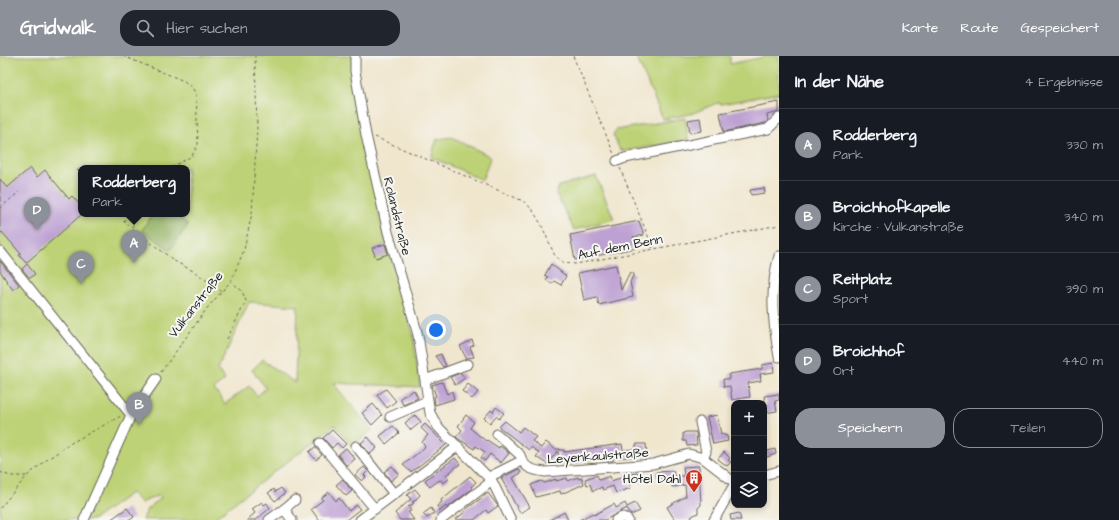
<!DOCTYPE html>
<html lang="de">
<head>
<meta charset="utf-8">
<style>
	body { margin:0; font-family:"Architects Daughter",sans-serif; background:#20242c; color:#f1f3f6 }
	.controls { position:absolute; right:12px; bottom:12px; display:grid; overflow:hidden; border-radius:8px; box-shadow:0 2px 6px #0003 }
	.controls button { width:36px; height:36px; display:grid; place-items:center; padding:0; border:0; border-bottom:1px solid #363941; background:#171b24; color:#f1f3f6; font:20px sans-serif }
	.you { position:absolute; left:436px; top:274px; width:14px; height:14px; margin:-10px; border:3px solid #fff; border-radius:50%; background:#1a73e8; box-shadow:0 0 0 6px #1a73e833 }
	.badge { display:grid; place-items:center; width:26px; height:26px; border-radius:50%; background:#8c9099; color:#fff; font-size:13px; font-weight:700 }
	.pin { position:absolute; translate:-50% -33px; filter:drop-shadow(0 1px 2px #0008) }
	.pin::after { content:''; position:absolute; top:21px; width:14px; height:12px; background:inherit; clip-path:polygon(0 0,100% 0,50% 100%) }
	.popup { position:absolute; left:78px; top:109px; width:112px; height:52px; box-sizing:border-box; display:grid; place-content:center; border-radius:8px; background:#171b24; filter:drop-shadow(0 1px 3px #0005); font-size:13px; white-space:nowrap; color:#9ea1a6 }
	.popup b { font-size:15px; color:#f1f3f6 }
	.popup::after { content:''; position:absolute; left:50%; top:100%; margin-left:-8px; border:8px solid transparent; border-top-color:#171b24 }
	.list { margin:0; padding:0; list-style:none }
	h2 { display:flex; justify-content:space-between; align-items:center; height:52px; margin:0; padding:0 16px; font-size:17px }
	h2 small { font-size:13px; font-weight:400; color:#9ea1a6 }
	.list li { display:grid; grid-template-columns:26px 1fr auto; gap:12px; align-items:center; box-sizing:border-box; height:72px; padding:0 16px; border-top:1px solid #363941 }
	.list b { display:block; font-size:15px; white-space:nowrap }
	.list p { margin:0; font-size:13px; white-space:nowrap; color:#9ea1a6 }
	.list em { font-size:13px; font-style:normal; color:#9ea1a6 }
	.actions { display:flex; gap:8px; padding:12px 16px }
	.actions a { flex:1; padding:9px 0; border:1px solid #8c9099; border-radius:16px; text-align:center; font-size:14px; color:#8c9099 }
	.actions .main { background:#8c9099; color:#fff }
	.icon { flex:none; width:22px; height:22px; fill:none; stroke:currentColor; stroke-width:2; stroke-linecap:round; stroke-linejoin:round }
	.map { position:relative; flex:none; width:779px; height:464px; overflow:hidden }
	header { display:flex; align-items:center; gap:24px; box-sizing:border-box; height:56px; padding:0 20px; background:#8c9099; color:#fff }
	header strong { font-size:19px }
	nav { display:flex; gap:22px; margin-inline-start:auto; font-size:14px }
	.search { width:280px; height:36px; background:#20242c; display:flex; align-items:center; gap:10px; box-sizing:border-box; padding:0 14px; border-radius:16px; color:#9ea1a6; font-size:15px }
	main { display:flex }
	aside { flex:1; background:#171b24 }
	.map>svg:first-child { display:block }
	.green { fill:#bdd276; stroke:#6c7749; fill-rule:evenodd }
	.forest { fill:#96b467; stroke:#596842 }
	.building { fill:#bda1d3 }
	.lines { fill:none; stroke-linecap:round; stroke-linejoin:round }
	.minor-casing { stroke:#66635a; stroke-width:11 }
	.path { stroke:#66635a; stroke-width:1; stroke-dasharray:3 3; stroke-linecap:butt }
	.minor { stroke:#fff; stroke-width:9 }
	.labels { text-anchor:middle; stroke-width:4; stroke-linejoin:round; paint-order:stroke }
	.street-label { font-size:13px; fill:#1c1c1c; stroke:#f6f6f2 }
	.poi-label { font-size:13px; fill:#1c1c1c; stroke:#f6f6f2; text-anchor:end }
</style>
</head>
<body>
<header>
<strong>Gridwalk</strong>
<div class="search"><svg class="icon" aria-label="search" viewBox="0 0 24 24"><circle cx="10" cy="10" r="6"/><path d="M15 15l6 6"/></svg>Hier suchen</div>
<nav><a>Karte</a><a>Route</a><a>Gespeichert</a></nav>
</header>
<main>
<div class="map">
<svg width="779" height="464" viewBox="0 0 779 464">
	<rect width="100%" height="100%" fill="#f6f6f2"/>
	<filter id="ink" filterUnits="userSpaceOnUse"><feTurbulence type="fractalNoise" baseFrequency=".025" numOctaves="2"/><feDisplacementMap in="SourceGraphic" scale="8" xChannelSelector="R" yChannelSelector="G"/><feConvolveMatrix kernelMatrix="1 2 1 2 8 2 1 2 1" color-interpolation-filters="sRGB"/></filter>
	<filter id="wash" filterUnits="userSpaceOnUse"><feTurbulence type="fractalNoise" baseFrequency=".012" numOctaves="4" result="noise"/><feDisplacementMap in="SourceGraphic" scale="16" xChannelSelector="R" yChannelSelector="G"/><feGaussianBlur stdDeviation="0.9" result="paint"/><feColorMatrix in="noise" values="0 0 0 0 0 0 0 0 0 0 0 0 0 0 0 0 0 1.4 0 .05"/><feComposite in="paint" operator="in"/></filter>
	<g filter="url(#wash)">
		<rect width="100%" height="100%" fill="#f0e6cd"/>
		<path class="green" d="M0,0H353V15L382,173L413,278L420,331L333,327L372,374L352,390L335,369L212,464H143L147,453L161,442L159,439L141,447L131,437L93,464H0ZM81,112H187V158H81ZM249,246L298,250L295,327L262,304L252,314L266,332L257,340L249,330L225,348L214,333L225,324L218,314Z
			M636,0H730V8L769,0H779V37L722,48L717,47L691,58L663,63Z
			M685,62L688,84L625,95L620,94L613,79L616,74Z
			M452,81L491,101L482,124L431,101L437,83Z
			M596,120L614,163L574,174L556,137L559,130Z"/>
		<path class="forest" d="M153,158H176L188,169L170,194L142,174Z"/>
		<g id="blocks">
			<path class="building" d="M779,46V56L767,59L768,64L765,67L724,76L720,57Z
				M700,62L702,75L690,77L688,64Z
				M30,112L37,121L45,114L69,143L72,140L81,150V159L26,207L19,199L21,198L2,176L0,178V123L7,132Z
				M764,132L765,137L751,139L750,134Z
				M639,165L644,179L633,181L636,192L575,204L570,179Z
				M385,188L388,198L376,202L372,192Z
				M0,205L19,229L13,234L0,215Z
				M27,208L35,218L30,222L22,213Z
				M551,208L566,220L561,229L554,225L552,228L546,224L548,221L545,219Z
				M616,209L621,234L630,216L634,218L630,226L633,241L599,249L597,241L584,244L578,217Z
				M472,284L474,289L470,291L474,301L466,302L460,290Z
				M441,298L446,310L443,311L435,300Z
				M773,307L774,316L760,318L761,325L748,327L750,341L732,344L730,330L724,331L723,323H729V318L762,313V309Z
				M461,317L465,322L455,329L450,321Z
				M442,326L447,338L452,335L454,343L435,349L434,341L436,340L432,329Z
				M468,328L478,336L472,343L462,335Z
				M386,333L396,345L387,352L377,339Z
				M414,334L418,342L403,349L400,342Z
				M779,338V344L775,345L777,355L764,357V349H766L764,340Z
				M373,348L382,359L372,369L362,357Z
				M496,351L504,357L499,363L496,360L490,367L484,362L491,354L493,356Z
				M415,359L421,366L411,374L405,367Z
				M466,359L474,366L470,372L486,385L487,384L499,392L500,390L509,397L501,407L490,398L485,405L481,402L485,396L476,390L474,393L456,381L462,374L458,370Z
				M717,359L721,378L727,380L728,385L713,388L707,361Z
				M505,365L519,376L523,371L536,381L532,385L541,392L546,386L555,393H560L559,394H564V396L622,388L623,394L636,393V388H646L647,400L613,402V405H608L609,402L559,407L558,395L547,408L536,401L539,397L531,391L529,394L499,371Z
				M425,368L446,389L411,416L403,409L425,391L422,386L428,379L421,372Z
				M393,370L399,377L386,388L380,380Z
				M332,374L346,388L342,392L337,387L332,392L323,382Z
				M686,376H696L697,389L687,390L686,385H683V377Z
				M368,381L377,392L370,398L361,387Z
				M315,391L322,399L316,404L309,396Z
				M346,392L355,403L347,410L338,399Z
				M775,393L776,398L764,402V396Z
				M724,396L730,402L728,404L731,406L727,410L718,403Z
				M455,402L460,408L446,419L449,423L443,427L441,424L438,425L430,431L425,424Z
				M392,410L399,418L391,425L384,416Z
				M699,410L701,449L698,452V457L692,460L691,464H675L667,451L686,440L685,429L672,431L671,421L657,422L656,416L673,415L674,420H684L683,411Z
				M364,411L368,415L364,419L366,421L362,425L355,419Z
				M519,413L521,417L513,422L530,451L520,457L501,422Z
				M641,417L642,425L628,426L631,432L616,437L613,430L603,434L602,431L593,435L590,428L587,429L585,423L597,419L599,424L610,420L611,425L626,420L625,418Z
				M470,420L476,426L471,431L472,433L447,452L446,450L440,455L437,450L442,446L441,444Z
				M578,421L579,423L582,422L584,428L561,438L560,435L536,441L531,429L541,425L545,427L556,423V425L567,422L568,425Z
				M343,423L352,435L346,440L336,429Z
				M281,432L285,437L275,445L268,437L274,433L275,436Z
				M415,433L420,439L413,446L412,445L414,447L408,451L411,455L408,456L414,464H400L395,457L411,443L407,439Z
				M329,436L336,445L339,442L349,455L356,449L360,453L346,464H319L311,453L323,444L321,442Z
				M488,437L498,450L488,457L486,454L474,464H455L466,455L465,454Z
				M262,446L264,449L267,447L270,452L256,464H247L255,457L252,453Z
				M625,447L627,451L635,447L640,455L631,459L627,452L605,464H579L593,457L594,459L614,448L616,452Z
				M127,452L134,461L130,464H110Z
				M431,452L434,457L427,462L423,458Z
				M564,456L568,464H549L557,460Z
				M739,457L741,464H731L730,459Z"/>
		</g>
	</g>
	<g filter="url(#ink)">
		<use href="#blocks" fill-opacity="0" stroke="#66635a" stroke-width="1"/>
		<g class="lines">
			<g class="minor-casing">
				<path id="minor" d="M355,0V15L366,79L388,176L418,279L430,357L438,371L492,425L511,464
					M617,105L625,102L768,73L779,62
					M0,195L131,359
					M779,200C769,234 773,267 779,301
					M425,324L468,308
					M390,361L427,345
					M700,366L706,396L703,402
					M497,378L520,399C524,412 531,414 545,416L653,408L689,398L703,402L734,426
					M320,387L375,453
					M356,390L394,438
					M764,419L779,415
					M489,421L521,405
					M284,453L295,444
					M84,464L131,359L156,323
					M269,464L284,453L292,464
					M360,464L458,390
					M441,464L492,425
					M616,464L623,461L628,464
					M714,464L734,429"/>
			</g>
			<path class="path" d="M123,0L184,25L191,30L196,38L198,88L192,100L170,112
				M573,0L614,98
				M375,81L523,145L532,153L541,168L555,200L564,207L576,208L779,169
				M620,112L653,192
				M77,114L81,115
				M0,152L19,136
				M127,158L124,166L176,206L195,216L221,235
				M132,171L139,158
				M227,283L246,245L242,235L231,225
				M161,316L208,251L231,225L244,194L252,157L257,72L255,0
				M0,416L10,420H27
				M0,452L27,420L45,405L71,387L121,360"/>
			<use href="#minor" class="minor"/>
		</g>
	</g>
	<defs>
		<g id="building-pin" transform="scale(0.9)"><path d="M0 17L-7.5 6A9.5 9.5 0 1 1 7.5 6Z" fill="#c8321e" stroke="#f6f6f2"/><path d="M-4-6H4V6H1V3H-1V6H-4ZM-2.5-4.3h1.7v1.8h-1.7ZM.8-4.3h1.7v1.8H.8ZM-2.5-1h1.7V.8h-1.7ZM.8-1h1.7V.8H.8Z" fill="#fff"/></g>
	</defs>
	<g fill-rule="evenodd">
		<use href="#building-pin" x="694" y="422"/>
	</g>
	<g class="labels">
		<g class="street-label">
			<text transform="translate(398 160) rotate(76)" y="5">Rolandstraße</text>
			<text transform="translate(620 190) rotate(-11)" y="5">Auf dem Benn</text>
			<text transform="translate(195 248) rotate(-52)" y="5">Vulkanstraße</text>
			<text transform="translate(598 399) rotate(-4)" y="5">Leyenkaulstraße</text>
		</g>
		<g class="poi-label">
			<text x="681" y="427">Hotel Dahl</text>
		</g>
	</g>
</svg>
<div class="controls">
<button>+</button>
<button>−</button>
<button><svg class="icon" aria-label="layers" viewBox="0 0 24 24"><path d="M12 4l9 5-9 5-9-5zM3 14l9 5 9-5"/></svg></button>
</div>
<div class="you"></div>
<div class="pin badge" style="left:134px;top:207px">A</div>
<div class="popup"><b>Rodderberg</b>Park</div>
<div class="pin badge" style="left:139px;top:369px">B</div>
<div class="pin badge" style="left:81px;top:228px">C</div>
<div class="pin badge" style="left:37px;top:174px">D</div>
</div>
<aside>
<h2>In der Nähe<small>4 Ergebnisse</small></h2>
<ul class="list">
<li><span class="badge">A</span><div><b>Rodderberg</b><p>Park</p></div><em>330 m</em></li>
<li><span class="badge">B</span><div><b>Broichhofkapelle</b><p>Kirche · Vulkanstraße</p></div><em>340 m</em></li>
<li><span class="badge">C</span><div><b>Reitplatz</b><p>Sport</p></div><em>390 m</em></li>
<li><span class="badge">D</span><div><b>Broichhof</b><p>Ort</p></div><em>440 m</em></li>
</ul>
<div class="actions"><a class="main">Speichern</a><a>Teilen</a></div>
</aside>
</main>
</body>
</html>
